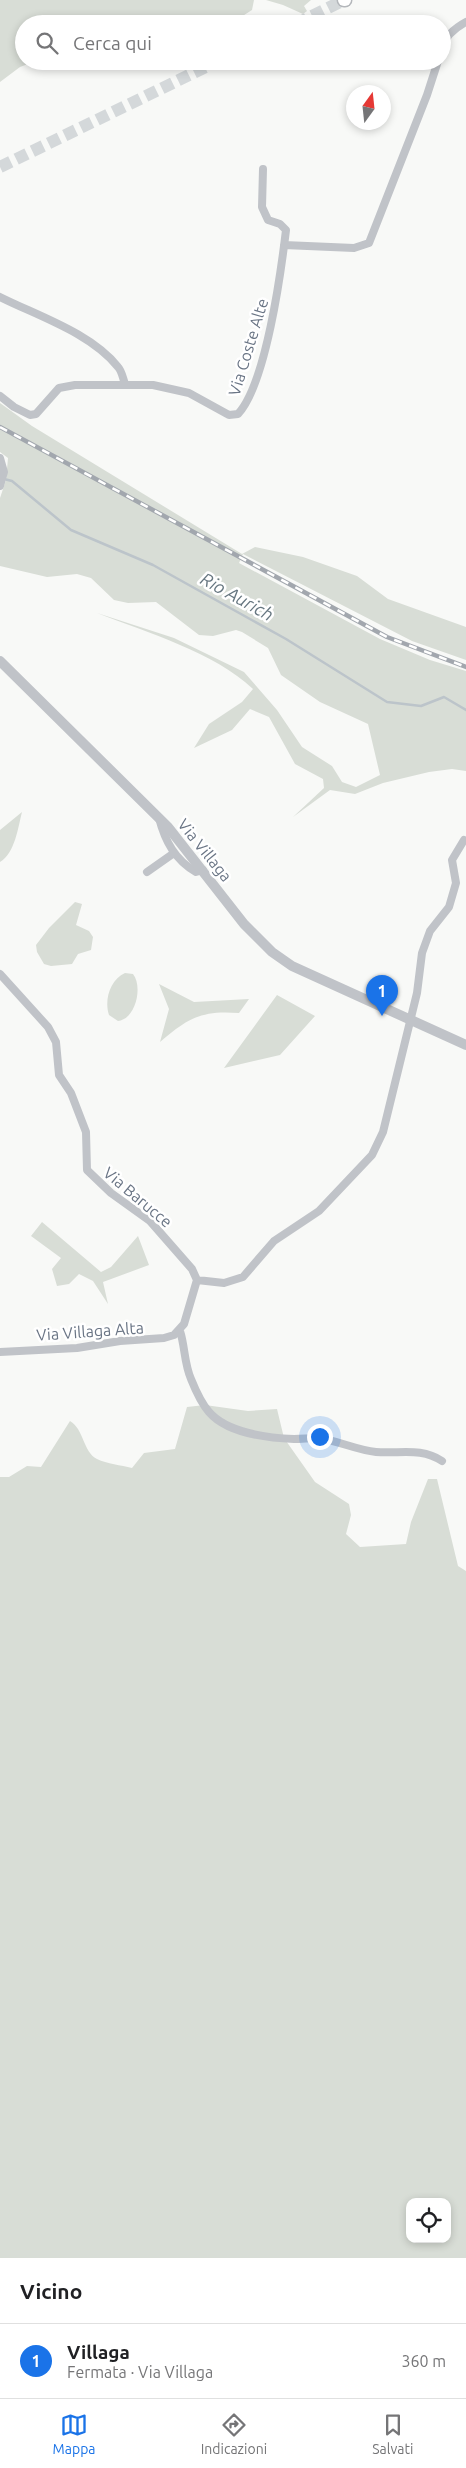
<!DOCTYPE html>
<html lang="it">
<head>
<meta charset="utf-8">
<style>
	body { margin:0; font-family:Ubuntu,sans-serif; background:#f2f2f2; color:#202124 }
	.controls { position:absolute; right:15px; bottom:15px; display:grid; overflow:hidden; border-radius:10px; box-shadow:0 2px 8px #0003 }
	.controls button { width:45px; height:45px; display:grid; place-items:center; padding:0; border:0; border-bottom:1px solid #e0e0e0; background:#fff; color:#202124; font:25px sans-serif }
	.compass { position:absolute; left:346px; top:85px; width:45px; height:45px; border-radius:50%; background:#fff; box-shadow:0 2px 8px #0003; rotate:15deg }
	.you { position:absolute; left:319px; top:1436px; width:18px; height:18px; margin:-12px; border:4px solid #fff; border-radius:50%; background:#1a73e8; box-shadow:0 0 0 8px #1a73e833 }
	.badge { display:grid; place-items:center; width:32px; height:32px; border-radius:50%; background:#1a73e8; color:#fff; font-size:16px; font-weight:700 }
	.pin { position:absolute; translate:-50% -41px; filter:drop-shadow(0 1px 2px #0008) }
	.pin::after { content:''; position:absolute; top:26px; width:18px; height:15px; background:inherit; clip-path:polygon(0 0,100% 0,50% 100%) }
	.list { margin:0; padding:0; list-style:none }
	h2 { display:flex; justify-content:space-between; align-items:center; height:65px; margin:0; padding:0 20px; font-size:21px }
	h2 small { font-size:16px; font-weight:400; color:#757577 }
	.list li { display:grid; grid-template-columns:32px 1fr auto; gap:15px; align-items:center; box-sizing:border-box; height:75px; padding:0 20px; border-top:1px solid #e0e0e0 }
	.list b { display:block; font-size:19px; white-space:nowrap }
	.list p { margin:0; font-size:16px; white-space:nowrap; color:#757577 }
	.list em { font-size:16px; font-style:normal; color:#757577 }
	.icon { flex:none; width:28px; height:28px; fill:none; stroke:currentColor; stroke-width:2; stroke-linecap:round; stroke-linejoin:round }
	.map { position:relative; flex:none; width:466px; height:2258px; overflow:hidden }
	.search { position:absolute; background:#fff; box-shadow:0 2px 8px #0003; left:15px; right:15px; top:15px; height:55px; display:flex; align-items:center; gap:12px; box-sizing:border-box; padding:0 18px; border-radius:28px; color:#757577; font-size:19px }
	.sheet { height:140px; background:#fff }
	nav { display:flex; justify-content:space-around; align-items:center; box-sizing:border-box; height:70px; border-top:1px solid #e0e0e0; background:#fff; font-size:14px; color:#757577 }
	nav a { display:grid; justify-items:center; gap:2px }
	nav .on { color:#1a73e8 }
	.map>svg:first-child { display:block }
	.green { fill:#d8ddd6; fill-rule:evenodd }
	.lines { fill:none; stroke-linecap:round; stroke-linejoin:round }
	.stream { stroke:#bcc4ca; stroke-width:2.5 }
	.trunk-tunnel { stroke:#d4d8da; stroke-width:12; stroke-dasharray:12 6; stroke-linecap:butt }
	.trunk-casing { stroke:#b4b7bb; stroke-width:15 }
	.minor { stroke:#c0c3c8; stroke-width:8 }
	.tertiary { stroke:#c0c3c8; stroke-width:10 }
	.trunk { stroke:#fff; stroke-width:12 }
	.rail-casing { stroke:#a2a7ae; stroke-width:4.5 }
	.rail { stroke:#fff; stroke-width:2.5; stroke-dasharray:8; stroke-linecap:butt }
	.labels { text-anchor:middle; stroke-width:5; stroke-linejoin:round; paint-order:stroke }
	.street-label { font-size:16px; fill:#6a7585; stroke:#fff }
	.water-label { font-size:18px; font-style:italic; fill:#667680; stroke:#fff }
</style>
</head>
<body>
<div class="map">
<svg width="466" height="2258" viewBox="0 0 466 2258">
	<rect width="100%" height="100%" fill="#f8f9f7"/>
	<path class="green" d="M0,0H254L252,10L241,17H224L220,24H24V61H36L20,67L0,82Z
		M266,0H311L304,6L307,11L303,14L283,5Z
		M0,403L32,426L242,554L255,547L303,557L357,576L388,599L466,627V660L412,641L243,554L239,563L380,639L430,660L466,671V771L452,769L429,772L383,783L355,794L330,790L293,817L324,788L323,779L295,764L269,717L250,709L232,730L194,748L209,724L242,702L253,689C214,652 148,633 97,613L174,638L244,672L277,710L302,747L332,766L342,782L356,787L380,775L368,724L320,702L281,675L268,648L242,632L236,630L213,636L199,635L156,602L128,603L114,600L91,578L77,574L47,577L0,566V498L6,480L8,458L0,452Z
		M22,812C18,828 15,853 0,862V830Z
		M75,902L82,904L76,925L89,931L93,937L91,950L78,954L72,964L51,966L44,964L37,952L36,945L49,928Z
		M125,973L133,974C143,986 136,1019 118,1021L109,1015C104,1000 110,980 125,973Z
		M159,984L194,1002L249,999L239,1013C202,1010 188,1018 160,1042L169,1009Z
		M277,995L315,1016L280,1055L224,1068Z
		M42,1222L101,1272L111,1267L138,1236L149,1265L103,1282L108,1304L93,1281L79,1274L69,1284L57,1286L52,1269L61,1258L31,1236Z
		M205,1405L248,1411L277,1409L284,1438L315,1482L349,1504L351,1515L346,1534L360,1547L406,1544L411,1522L428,1479H437L458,1566L466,1571V2258H0V1477H9L27,1466L41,1467L70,1421C84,1429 83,1452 97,1459C107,1464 121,1465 132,1468L144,1453L175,1449L187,1407ZM410,2202H447V2239H410Z"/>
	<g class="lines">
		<path class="stream" d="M4,479L12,481L71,530L153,565L286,639L387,702L421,706L444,697L466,710"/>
		<path class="trunk-tunnel" d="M296,24L344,0
			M0,167L218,61"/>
		<g class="trunk-casing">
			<path id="trunk" d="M344,0H345"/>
		</g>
		<path class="minor" d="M442,47C446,35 455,28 466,22
			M284,245L354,248L369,243L427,95L438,61
			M0,297C38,316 91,333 118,367C122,371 123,379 125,384
			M0,396L14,407L30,415L36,414L59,388L75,385H153L189,393L229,415L238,414C266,384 281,272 286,230L280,224L268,220L262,207L263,169
			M0,458L4,472L0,486
			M159,818C165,841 175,860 196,872L203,870
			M147,872L174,853
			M0,974L48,1027L56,1042L59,1075L71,1093L86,1132L87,1170L111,1193L150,1221L192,1269L197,1280
			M197,1280L224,1283L243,1277L274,1241L319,1211L372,1155L383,1132L417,993L422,953L430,931L449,907L456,883L452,860L464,840
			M180,1331C185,1346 184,1363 191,1379C195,1389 202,1404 209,1412C227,1433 268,1438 294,1439C302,1439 309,1438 317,1438C337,1440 356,1450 376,1452C400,1454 421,1447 442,1461
			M0,1352L77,1348L120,1341L164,1338L174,1335L184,1324L197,1280"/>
		<path class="tertiary" d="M0,661L168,827L244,924L272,952L292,966L466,1045"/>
		<use href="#trunk" class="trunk"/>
		<g class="rail-casing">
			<path id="rail" d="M0,427L387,637L466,667"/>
		</g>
		<use href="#rail" class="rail"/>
	</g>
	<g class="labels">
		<g class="street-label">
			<text transform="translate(248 347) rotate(-73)" y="6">Via Coste Alte</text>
			<text transform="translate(205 850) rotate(51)" y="6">Via Villaga</text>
			<text transform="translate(138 1197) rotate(40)" y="6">Via Barucce</text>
			<text transform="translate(90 1331) rotate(-4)" y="6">Via Villaga Alta</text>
		</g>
		<g class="water-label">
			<text transform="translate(237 597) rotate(29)" y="6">Rio Aurich</text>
		</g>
	</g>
</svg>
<div class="controls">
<button><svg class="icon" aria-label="locate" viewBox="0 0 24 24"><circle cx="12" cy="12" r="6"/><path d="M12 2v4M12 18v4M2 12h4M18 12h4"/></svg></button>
</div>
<svg class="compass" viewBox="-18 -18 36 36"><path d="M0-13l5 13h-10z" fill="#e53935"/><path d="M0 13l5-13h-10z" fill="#757577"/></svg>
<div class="you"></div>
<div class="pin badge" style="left:382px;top:1016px">1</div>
<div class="search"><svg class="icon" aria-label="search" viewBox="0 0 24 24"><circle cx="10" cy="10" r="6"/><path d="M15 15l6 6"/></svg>Cerca qui</div>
</div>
<section class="sheet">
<h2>Vicino<small></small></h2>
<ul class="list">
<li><span class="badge">1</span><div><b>Villaga</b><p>Fermata · Via Villaga</p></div><em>360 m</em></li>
</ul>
</section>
<nav>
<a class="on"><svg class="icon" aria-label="map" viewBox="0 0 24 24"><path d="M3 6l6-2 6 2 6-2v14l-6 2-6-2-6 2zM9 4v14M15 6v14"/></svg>Mappa</a>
<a><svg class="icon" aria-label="directions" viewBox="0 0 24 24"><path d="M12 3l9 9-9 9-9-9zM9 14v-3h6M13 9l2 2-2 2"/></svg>Indicazioni</a>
<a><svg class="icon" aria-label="saved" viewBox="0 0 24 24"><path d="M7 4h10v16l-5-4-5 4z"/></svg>Salvati</a>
</nav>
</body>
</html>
